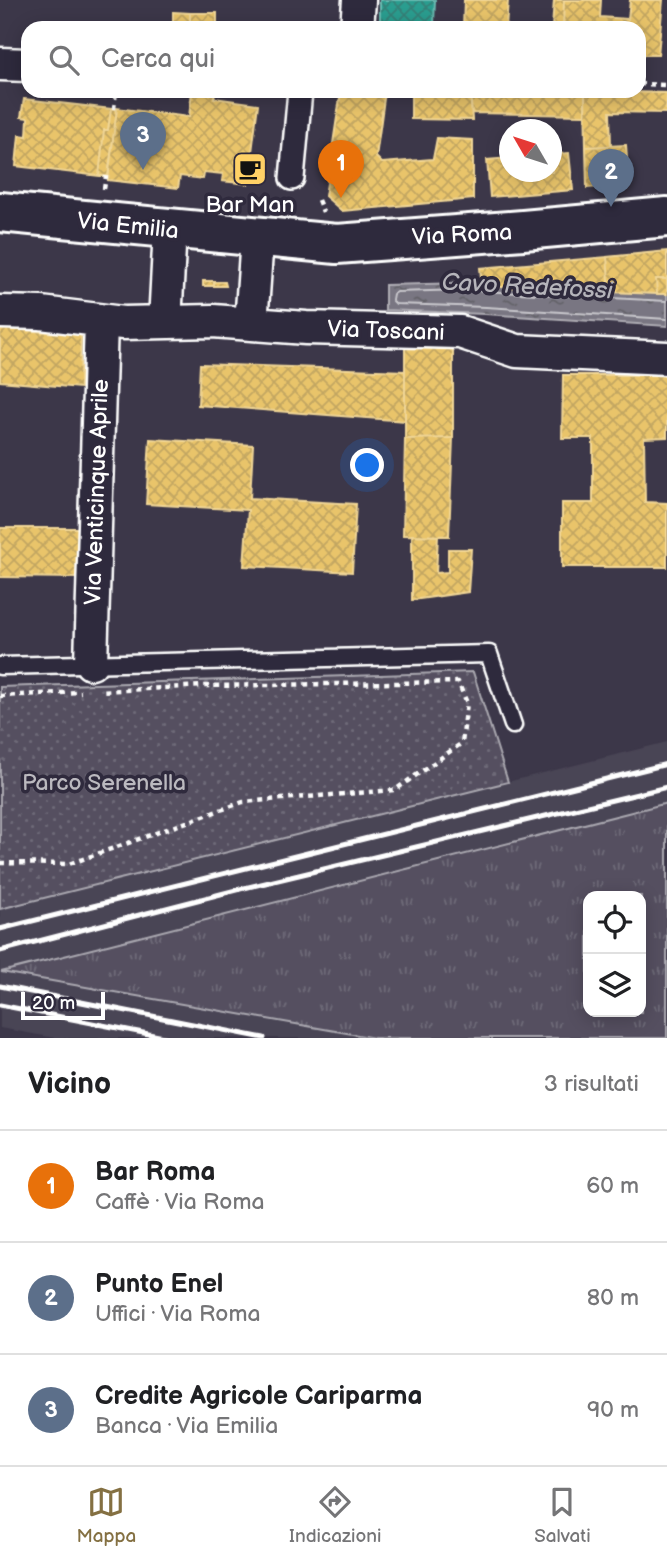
<!DOCTYPE html>
<html lang="it">
<head>
<meta charset="utf-8">
<style>
	body { margin:0; font-family:"Balsamiq Sans",sans-serif; background:#f2f2f2; color:#202124 }
	.controls { position:absolute; right:21px; bottom:21px; display:grid; overflow:hidden; border-radius:14px; box-shadow:0 4px 18px #0003 }
	.controls button { width:63px; height:63px; display:grid; place-items:center; padding:0; border:0; border-bottom:2px solid #e0e0e0; background:#fff; color:#202124; font:35px sans-serif }
	.compass { position:absolute; left:499px; top:119px; width:63px; height:63px; border-radius:50%; background:#fff; box-shadow:0 4px 18px #0003; rotate:309deg }
	.scale { position:absolute; left:21px; bottom:18px; width:84px; box-sizing:border-box; padding-left:7px; border:4px solid #fff; border-top:0; font-size:19px; line-height:24px; white-space:nowrap; color:#fff; -webkit-text-stroke:5px #2f2a3d; paint-order:stroke }
	.you { position:absolute; left:368px; top:466px; width:24px; height:24px; margin:-18px; border:5px solid #fff; border-radius:50%; background:#1a73e8; box-shadow:0 0 0 10px #1a73e833 }
	.badge { display:grid; place-items:center; width:46px; height:46px; border-radius:50%; background:#847042; color:#fff; font-size:23px; font-weight:700 }
	.pin { position:absolute; translate:-50% -58px; filter:drop-shadow(0 2px 4px #0008) }
	.pin::after { content:''; position:absolute; top:37px; width:24px; height:21px; background:inherit; clip-path:polygon(0 0,100% 0,50% 100%) }
	.list { margin:0; padding:0; list-style:none }
	h2 { display:flex; justify-content:space-between; align-items:center; height:91px; margin:0; padding:0 28px; font-size:30px }
	h2 small { font-size:23px; font-weight:400; color:#757577 }
	.list li { display:grid; grid-template-columns:46px 1fr auto; gap:21px; align-items:center; box-sizing:border-box; height:112px; padding:0 28px; border-top:2px solid #e0e0e0 }
	.list b { display:block; font-size:26px; white-space:nowrap }
	.list p { margin:0; font-size:23px; white-space:nowrap; color:#757577 }
	.list em { font-size:23px; font-style:normal; color:#757577 }
	.icon { flex:none; width:38px; height:38px; fill:none; stroke:currentColor; stroke-width:2; stroke-linecap:round; stroke-linejoin:round }
	.map { position:relative; flex:none; width:667px; height:1038px; overflow:hidden }
	.search { position:absolute; background:#fff; box-shadow:0 4px 18px #0003; left:21px; right:21px; top:21px; height:77px; display:flex; align-items:center; gap:18px; box-sizing:border-box; padding:0 24px; border-radius:21px; color:#757577; font-size:26px }
	.sheet { height:427px; background:#fff }
	nav { display:flex; justify-content:space-around; align-items:center; box-sizing:border-box; height:98px; border-top:2px solid #e0e0e0; background:#fff; font-size:19px; color:#757577 }
	nav a { display:grid; justify-items:center; gap:4px }
	nav .on { color:#847042 }
	.map>svg:first-child { display:block }
	.built { fill:#494455 }
	.grass { fill:url(#grass-tufts); stroke:#aaa8b0; stroke-width:2; fill-rule:evenodd }
	.park { fill:url(#park-dots); stroke:#aaa8b0; stroke-width:2 }
	.water { fill:url(#water-ripples); stroke:#afadb4; stroke-width:2 }
	.homes { fill:url(#homes-cross-hatch); stroke:#f0d697; stroke-width:2 }
	.schools { fill:url(#schools-cross-hatch); stroke:#6abab1; stroke-width:2 }
	.lines { fill:none; stroke-linecap:round; stroke-linejoin:round }
	.shore { stroke:#c9c8cd; stroke-width:2 }
	.service-casing { stroke:#fff; stroke-width:21 }
	.pedestrian-casing { stroke:#fff; stroke-width:28 }
	.minor-casing { stroke:#fff; stroke-width:37 }
	.primary-casing { stroke:#fff; stroke-width:44 }
	.path { stroke:#fff; stroke-width:4.5; stroke-dasharray:5 5; stroke-linecap:butt }
	.service { stroke:#2f2a3d; stroke-width:16 }
	.pedestrian { stroke:#2f2a3d; stroke-width:23 }
	.minor { stroke:#2f2a3d; stroke-width:32 }
	.primary { stroke:#2f2a3d; stroke-width:38 }
	.rail { stroke:#fff; stroke-width:5 }
	.labels { text-anchor:middle; stroke-width:7; stroke-linejoin:round; paint-order:stroke }
	.poi-label { font-size:23px; fill:#fff; stroke:#2f2a3d }
	.street-label { font-size:23px; fill:#fff; stroke:#2f2a3d }
	.park-label { font-size:23px; fill:#bbb9bf; stroke:#2f2a3d }
	.water-label { font-size:24px; font-style:italic; fill:#b5b4ba; stroke:#2f2a3d }
</style>
</head>
<body>
<div class="map">
<svg width="667" height="1038" viewBox="0 0 667 1038">
	<defs>
		<pattern id="grass-tufts" width="24" height="20" patternUnits="userSpaceOnUse" patternTransform="scale(1.75)"><rect width="24" height="20" fill="#555060"/><path d="M3 7l-1-3M5 7V3M7 7l1-3M15 17l-1-3M17 17v-4M19 17l1-3" fill="none" stroke="#6e6a78"/></pattern>
		<pattern id="park-dots" width="8" height="8" patternUnits="userSpaceOnUse" patternTransform="scale(1.75)"><rect width="8" height="8" fill="#555060"/><path d="M2 2h.1M6 6h.1" fill="none" stroke="#6e6a78" stroke-width="1.8" stroke-linecap="round"/></pattern>
		<pattern id="water-ripples" width="26" height="14" patternUnits="userSpaceOnUse" patternTransform="scale(1.75)"><rect width="26" height="14" fill="#797682"/><path d="M2 4q2-2 4 0t4 0M15 11q2-2 4 0t4 0" fill="none" stroke="#626167"/></pattern>
		<pattern id="homes-cross-hatch" width="8" height="8" patternUnits="userSpaceOnUse" patternTransform="scale(1.75)"><rect width="8" height="8" fill="#e9c46a"/><path d="M0 0l8 8M0 8l8-8" fill="none" stroke="#c2a662"/></pattern>
		<pattern id="schools-cross-hatch" width="8" height="8" patternUnits="userSpaceOnUse" patternTransform="scale(1.75)"><rect width="8" height="8" fill="#2a9d8f"/><path d="M0 0l8 8M0 8l8-8" fill="none" stroke="#368178"/></pattern>
	</defs>
	<rect width="100%" height="100%" fill="#3c3749"/>
	<filter id="ink" filterUnits="userSpaceOnUse"><feTurbulence type="fractalNoise" baseFrequency=".0143" numOctaves="2"/><feDisplacementMap in="SourceGraphic" scale="14" xChannelSelector="R" yChannelSelector="G"/><feConvolveMatrix kernelMatrix="1 2 1 2 8 2 1 2 1" color-interpolation-filters="sRGB"/></filter>
	<g filter="url(#ink)">
		<path class="built" d="M667,742V803L3,971L375,1038H55L0,1028V909Z"/>
		<path class="grass" d="M667,803V1038H375L1,972ZM588,896H641V1012H588Z"/>
		<path class="park" d="M473,672L508,782L0,909V687Z"/>
		<path class="water" d="M465,283L667,294V326L485,314L385,310V285Z"/>
		<path class="homes" d="M464,0H508L506,28H463Z
			M554,0H564L563,28H552Z
			M564,0H601L600,17L628,19L630,0H663L658,55H639V28H563Z
			M173,12L190,13V28H173Z
			M190,13H217V28H190Z
			M192,91H215L214,98L258,104L248,184L222,181L223,174L204,172L203,179L180,176L178,188L108,180L117,108L189,117Z
			M341,91H385L376,157L382,163L433,159L437,138L473,140V199L342,211L325,196Z
			M411,91H470L472,120L411,119Z
			M470,91H585V115L472,113Z
			M585,91L667,93L666,113L610,112L611,146L586,147Z
			M24,99L111,109L108,130H104L99,176L16,166L19,135L27,136L28,118L21,117Z
			M111,109H117L108,176H99L104,130H108Z
			M626,145L629,185L587,188L586,147Z
			M552,147H554L555,154L569,153L573,190L490,197L487,160L510,158V172H552Z
			M667,251V279H656L657,294L610,292L607,257Z
			M607,257L610,292L482,286L480,268Z
			M656,279H667V294H657Z
			M203,281H214V286H203Z
			M214,281L225,282L226,286H214Z
			M0,328L81,335L80,388L0,381Z
			M453,338V438L405,439V342Z
			M200,364L405,371V421L198,405Z
			M563,375H667V437L644,438L645,502L667,503V567H562V503H593V438H562Z
			M453,438L449,536L403,535L405,439Z
			M150,439L253,445L250,498L356,504L352,572L244,566L248,510L146,504Z
			M0,528H78L77,578L0,577Z
			M412,535L438,536L436,573L448,572V549H471L468,592L412,600Z"/>
		<path class="schools" d="M380,0H435L434,24H444V28H380Z"/>
		<g class="lines">
			<path class="shore" d="M667,301L464,290L396,292L393,294L392,300L396,304L486,307L667,319"/>
			<g class="service-casing">
				<path id="service" d="M0,666L489,654L513,725"/>
			</g>
			<g class="pedestrian-casing">
				<path id="pedestrian" d="M292,178L300,91"/>
			</g>
			<g class="minor-casing">
				<path id="minor" d="M357,28L359,0
					M0,64L28,65
					M0,312L41,313L123,323L213,321L306,328L460,332L517,351L667,358
					M165,322L170,229
					M251,324L257,238
					M91,663L101,321"/>
			</g>
			<g class="primary-casing">
				<path id="primary" d="M0,212L337,244L523,230L667,217"/>
			</g>
			<path class="path" d="M639,84L667,85
				M114,109L116,91
				M104,189L106,176
				M318,200L323,212
				M0,696L81,692
				M0,863L69,864L243,802L395,790L462,743L467,703L458,682L206,686L101,691"/>
			<use href="#service" class="service"/>
			<use href="#pedestrian" class="pedestrian"/>
			<use href="#minor" class="minor"/>
			<use href="#primary" class="primary"/>
			<path class="rail" d="M0,929L667,764
				M0,951L240,889L667,787
				M0,986L264,1038
				M0,1005L169,1038"/>
		</g>
	</g>
	<defs>
		<g id="cafe-square" transform="scale(1.75)"><rect x="-9" y="-9" width="18" height="18" rx="4" fill="#ffd166" stroke="#2f2a3d"/><path d="M-5.5-4.5H6V0H3Q3 3.5 0 3.5H-2.5Q-5.5 3.5-5.5 0ZM3-3.2v2h1.7v-2ZM-6 4.5H4V6H-6Z" fill="#111"/></g>
	</defs>
	<g fill-rule="evenodd">
		<use href="#cafe-square" x="250" y="169"/>
	</g>
	<g class="labels">
		<g class="poi-label">
			<text x="250" y="212">Bar Man</text>
		</g>
		<g class="street-label">
			<text transform="translate(128 225) rotate(6)" y="8">Via Emilia</text>
			<text transform="translate(462 234) rotate(-3)" y="8">Via Roma</text>
			<text transform="translate(386 330) rotate(2)" y="8">Via Toscani</text>
			<text transform="translate(96 492) rotate(-88)" y="8">Via Venticinque Aprile</text>
		</g>
		<g class="park-label">
			<text x="104" y="790">Parco Serenella</text>
		</g>
		<g class="water-label">
			<text transform="translate(527 286) rotate(3)" y="8">Cavo Redefossi</text>
		</g>
	</g>
</svg>
<div class="controls">
<button><svg class="icon" aria-label="locate" viewBox="0 0 24 24"><circle cx="12" cy="12" r="6"/><path d="M12 2v4M12 18v4M2 12h4M18 12h4"/></svg></button>
<button><svg class="icon" aria-label="layers" viewBox="0 0 24 24"><path d="M12 4l9 5-9 5-9-5zM3 14l9 5 9-5"/></svg></button>
</div>
<svg class="compass" viewBox="-18 -18 36 36"><path d="M0-13l5 13h-10z" fill="#e53935"/><path d="M0 13l5-13h-10z" fill="#757577"/></svg>
<div class="scale">20 m</div>
<div class="you"></div>
<div class="pin badge" style="left:341px;top:198px;background:#e8710a">1</div>
<div class="pin badge" style="left:611px;top:207px;background:#5c6f8a">2</div>
<div class="pin badge" style="left:143px;top:170px;background:#5c6f8a">3</div>
<div class="search"><svg class="icon" aria-label="search" viewBox="0 0 24 24"><circle cx="10" cy="10" r="6"/><path d="M15 15l6 6"/></svg>Cerca qui</div>
</div>
<section class="sheet">
<h2>Vicino<small>3 risultati</small></h2>
<ul class="list">
<li><span class="badge" style="background:#e8710a">1</span><div><b>Bar Roma</b><p>Caffè · Via Roma</p></div><em>60 m</em></li>
<li><span class="badge" style="background:#5c6f8a">2</span><div><b>Punto Enel</b><p>Uffici · Via Roma</p></div><em>80 m</em></li>
<li><span class="badge" style="background:#5c6f8a">3</span><div><b>Credite Agricole Cariparma</b><p>Banca · Via Emilia</p></div><em>90 m</em></li>
</ul>
</section>
<nav>
<a class="on"><svg class="icon" aria-label="map" viewBox="0 0 24 24"><path d="M3 6l6-2 6 2 6-2v14l-6 2-6-2-6 2zM9 4v14M15 6v14"/></svg>Mappa</a>
<a><svg class="icon" aria-label="directions" viewBox="0 0 24 24"><path d="M12 3l9 9-9 9-9-9zM9 14v-3h6M13 9l2 2-2 2"/></svg>Indicazioni</a>
<a><svg class="icon" aria-label="saved" viewBox="0 0 24 24"><path d="M7 4h10v16l-5-4-5 4z"/></svg>Salvati</a>
</nav>
</body>
</html>
